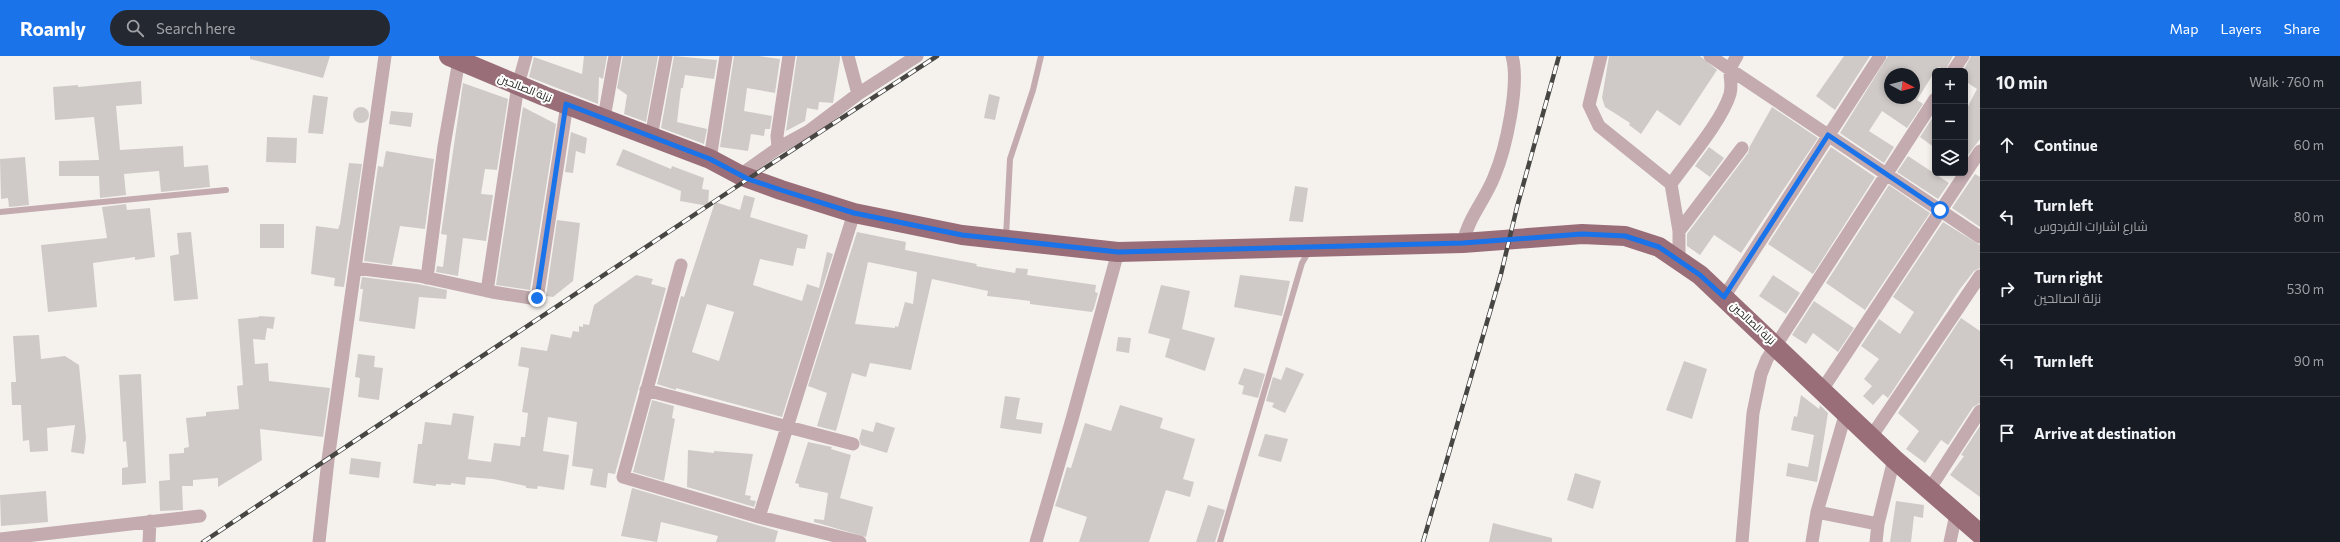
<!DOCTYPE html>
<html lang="en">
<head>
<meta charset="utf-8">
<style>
	body { margin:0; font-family:Commissioner,Cairo,sans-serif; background:#242831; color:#f1f3f6 }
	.controls { position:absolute; right:12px; top:12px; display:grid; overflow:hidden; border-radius:6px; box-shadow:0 2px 6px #0003 }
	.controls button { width:36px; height:36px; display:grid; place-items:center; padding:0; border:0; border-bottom:1px solid #363941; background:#171b24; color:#f1f3f6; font:20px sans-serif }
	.compass { position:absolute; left:1884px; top:12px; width:36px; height:36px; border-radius:50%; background:#171b24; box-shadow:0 2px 6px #0003; rotate:97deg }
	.stop { position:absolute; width:12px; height:12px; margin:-9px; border:3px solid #1a73e8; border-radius:50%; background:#fff }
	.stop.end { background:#1a73e8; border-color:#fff; box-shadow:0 1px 4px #0008 }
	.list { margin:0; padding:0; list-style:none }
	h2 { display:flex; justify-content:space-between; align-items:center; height:52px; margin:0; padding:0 16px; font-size:17px }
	h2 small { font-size:13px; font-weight:400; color:#9ea1a6 }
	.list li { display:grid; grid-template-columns:26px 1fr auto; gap:12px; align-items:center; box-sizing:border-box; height:72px; padding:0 16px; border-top:1px solid #363941 }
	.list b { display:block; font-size:15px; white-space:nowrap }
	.list p { margin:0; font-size:13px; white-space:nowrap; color:#9ea1a6 }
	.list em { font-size:13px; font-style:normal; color:#9ea1a6 }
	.icon { flex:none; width:22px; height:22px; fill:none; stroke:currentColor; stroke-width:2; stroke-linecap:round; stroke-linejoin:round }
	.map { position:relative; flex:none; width:1980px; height:486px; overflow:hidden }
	header { display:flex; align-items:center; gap:24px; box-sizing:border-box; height:56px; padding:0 20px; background:#1a73e8; color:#fff }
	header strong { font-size:19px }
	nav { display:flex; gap:22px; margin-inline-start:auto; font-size:14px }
	.search { width:280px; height:36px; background:#242831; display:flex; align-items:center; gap:10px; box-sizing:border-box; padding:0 14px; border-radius:22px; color:#9ea1a6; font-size:15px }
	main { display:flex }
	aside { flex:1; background:#171b24 }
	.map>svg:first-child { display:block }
	.building { fill:#cfcac7; fill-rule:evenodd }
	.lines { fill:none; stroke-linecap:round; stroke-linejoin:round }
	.lane { stroke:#c3abb0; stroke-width:6 }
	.street { stroke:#c3abb0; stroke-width:13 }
	.primary { stroke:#996e78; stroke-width:20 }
	.rail-casing { stroke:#474643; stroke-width:4.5 }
	.rail { stroke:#fff; stroke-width:3; stroke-dasharray:9; stroke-linecap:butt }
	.route { stroke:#1a73e8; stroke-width:5 }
	.labels { text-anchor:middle; stroke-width:4; stroke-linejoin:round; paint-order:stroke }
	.street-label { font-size:11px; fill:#242321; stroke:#fff }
</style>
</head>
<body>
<header>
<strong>Roamly</strong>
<div class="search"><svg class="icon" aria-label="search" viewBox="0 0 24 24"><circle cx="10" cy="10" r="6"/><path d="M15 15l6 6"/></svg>Search here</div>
<nav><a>Map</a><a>Layers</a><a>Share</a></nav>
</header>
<main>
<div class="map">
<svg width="1980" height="486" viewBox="0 0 1980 486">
	<rect width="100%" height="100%" fill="#f5f2ee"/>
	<path class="building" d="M250,0H330L323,22L250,3Z
		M584,0H607L603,23L599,21L598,48L529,21L534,1L582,18Z
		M623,0H658L646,66L624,58L627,39L617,32Z
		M674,0L717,4L714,23L685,19L683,32H681L677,66L707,73L704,88L661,72Z
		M734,0H759L780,3L775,37L747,32L744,55L772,60L770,73H765L764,80L751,78L748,95L720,91Z
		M797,0H840V3L833,47L819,46L818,54L807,52L805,65L786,75Z
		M1609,0H1700L1717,14L1680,70L1657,54L1641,78L1629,69L1630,67L1605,51L1602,42Z
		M1844,0H1870L1835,54L1816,40Z
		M1888,0H1953L1945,15L1939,11L1935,15L1917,44L1923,48L1907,72L1882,55L1869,75L1894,91L1884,107L1840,77ZM1890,18H1914V42H1890Z
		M1971,0H1980V83L1965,103V56L1977,33L1965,25V15H1963Z
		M141,25L142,48L116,50L120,94L183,90L184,111L208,109L210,131L161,136L159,115L124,118L126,139L100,142L99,120H59V105L99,104L94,61L55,64L53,31L78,29V31Z
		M463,27L508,43L497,114L485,113L481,138L493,139L486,185L463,182L458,220L436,216L437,210L443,211L447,179L441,178Z
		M989,38L1000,41L995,64L984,62Z
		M313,39L328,41L323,78L308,77Z
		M353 59a8 8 0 1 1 16 0a8 8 0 1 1-16 0Z
		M523,51L556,68L530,234L496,229Z
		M1772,51L1818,82L1741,197L1714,179L1700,199L1687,190V178L1748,97L1750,90Z
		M391,55L413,57L411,71L389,68Z
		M1935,58V92L1920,81Z
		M571,76L587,82L585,98L576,95L573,117L565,116Z
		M267,81L297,82L296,107L266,106Z
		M1709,91L1724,102L1710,121L1695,110Z
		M1831,91L1875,121L1813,218L1768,188Z
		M623,93L671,113L672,110L704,122L702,133L709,134L708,150L680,145L681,135L616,109Z
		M386,95L434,103L425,173L400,170L392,209L364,205L378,110L383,111Z
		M1908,100L1949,127L1938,143L1897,116Z
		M25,101L29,149L9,151L8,142L1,143L0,103Z
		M349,107L362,108L344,231L334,230L335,222L311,218L316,170L338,173L340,168Z
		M1975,118L1980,121V171L1952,152Z
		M1889,129L1930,157L1865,254L1826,227Z
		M1295,130L1308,132L1303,166L1289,165Z
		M744,139L755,142L750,161L808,179L805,193L797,192L793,210L760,203L753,229L802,245L807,228L819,232L827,196L833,198L782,361L676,332V334L657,328L681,240L684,241L715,146L740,154ZM707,248L734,256L719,305L692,296Z
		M126,148L127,154L150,152L155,201L135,204V201L93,207L97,251L48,256L41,189L107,182L102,151Z
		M557,164L580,167L573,225L553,241L546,240Z
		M1943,166L1980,189V212L1974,215L1960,233L1888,342L1883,338L1873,349L1863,340L1872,330L1864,323L1879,303L1861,290L1879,263L1900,278L1914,256L1893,241Z
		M260,168H284V192H260Z
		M191,176L198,243L174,245L170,200L179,198L177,177Z
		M857,176L906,186L905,194L977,208L976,210L1015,217L1016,212L1028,213L1027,219L1096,229L1095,236L1098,237L1094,252L1092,256L1030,248V245L987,240L988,235L932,223L911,314L870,307L866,321L852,317L836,375L817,370L827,337L808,330ZM868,206L917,216L913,248L905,246L898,271L895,270V272L855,268Z
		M636,219L653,223L651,228L666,232L615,418L608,417L606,432L590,429L593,413L572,410L577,366L548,361L543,395L569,399L564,434L538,430L537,433L526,432V430L493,423L466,421L465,429L451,427V429L436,428V430L413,427L418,388H422L425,366L451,369L453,357L474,360L468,403L491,406L494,387L520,390L521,381H525L528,357L522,356L529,312L518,310L521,291L547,295L551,278L571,282L573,275L579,276V270L583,271V268L589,269L594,249Z
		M1240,219L1290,225L1282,260L1234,251Z
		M1773,219L1800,237L1786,258L1759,240Z
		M362,221L418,228L447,234L446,243L419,241L415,273L359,265L363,233H360Z
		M1161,229L1190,235L1182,273L1215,282L1205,315L1165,301L1170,283L1148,277Z
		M1814,245L1854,272L1838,296L1813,277L1806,288L1792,279Z
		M259,260L275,261L273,273L267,272L265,284L253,283L255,308L268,307L269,325L330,332L323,381L260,373L262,404L218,431V422L193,424V430H182L183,454L160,455L159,425L170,424L169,398L184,397V392L189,391L186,362L206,360V356L239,353L237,330L243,329L238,263L259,261Z
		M1961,262L1980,275V347L1973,351L1948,389L1941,384L1925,407L1906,393L1919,375L1898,357Z
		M39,279L41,303L65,300L79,309L86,382L84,398L71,396L75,369L47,372L48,395L30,396L29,384L23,385L21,349H12L11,326H16L13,280Z
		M1118,281L1131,282L1129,297L1116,295Z
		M358,298L375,300L374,311L383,312L379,344L358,341L360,322L355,321Z
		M1684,305L1707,313L1692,363L1666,354Z
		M1286,311L1304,318L1285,357L1272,351L1274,347L1266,345L1273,321L1281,324Z
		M1244,312L1265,318L1258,342L1242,338L1244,330L1238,328Z
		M141,318L146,427L122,429V412L128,411L126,385L123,386L119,319Z
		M1801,339L1819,353L1820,349L1828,357L1817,426L1786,420L1788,407L1808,411L1814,379L1791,374L1794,360L1797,361Z
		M1005,340L1020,342L1016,363L1043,367L1041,378L1000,372Z
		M652,344L674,350L672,362L675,363L664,425L633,416Z
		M1120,349L1163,362L1160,372L1195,383L1183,423L1194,426L1190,441L1166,434L1149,486H1079L1087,461L1055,450L1058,441L1067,411L1071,412L1085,367L1111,375Z
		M876,366L895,372L887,397L861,389L859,383L862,373L873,376Z
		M1980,370V441L1950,419L1964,400L1961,399Z
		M1265,378L1288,383L1281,406L1258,400Z
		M808,386L832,391L831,393L851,399L840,442L873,451L866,481L814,466V463L824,464L828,437L799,431V428L795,427Z
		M688,394L714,397V395L753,398L745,439L751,440L750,444L756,445L754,451L687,431Z
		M351,402L381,406L379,422L349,418Z
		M1575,417L1601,425L1593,453L1567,444Z
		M632,432L778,475L775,486H716L718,480L661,466L657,486L621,480Z
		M46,435L48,466L1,470L0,439Z
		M1896,445L1924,449L1923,462L1914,460L1911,486H1890Z
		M1208,449L1225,454L1215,486H1196Z
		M1493,467L1552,482V486H1489Z"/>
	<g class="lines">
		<path class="lane" d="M0,156L226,134
			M1006,181L1010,103L1033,34L1041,0
			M1220,486L1302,207L1309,195"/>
		<path class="street" d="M848,0L858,38
			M1601,0L1589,49L1599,70L1671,128L1679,175V204
			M1710,0L1980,181
			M1953,15L1963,0
			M604,62L615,0
			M651,81L666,0
			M778,92L777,80L789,0
			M710,103L726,0
			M740,119L778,92L809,75L858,38L917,0
			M1671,128C1688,104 1722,65 1730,38C1734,21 1724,20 1737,0
			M1679,175L1742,92
			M1463,187C1468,162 1485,144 1494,121C1506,93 1520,28 1512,0
			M681,209L623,421L759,461L860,486
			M355,212L419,220L492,236L537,243L567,48
			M427,222L444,90L459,4
			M487,235L518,29L526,0
			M1724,241L1880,0
			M646,334L853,388
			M1822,334L1980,95
			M1871,381L1980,220
			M1929,434L1980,355
			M1817,456L1878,468
			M759,461L854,157
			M0,483L200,460
			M149,486L150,465
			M319,486L328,404L385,0
			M1036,486L1072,363L1118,196
			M1742,486L1753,357L1761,318L1767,303L1935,43
			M1812,486L1817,456L1846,356
			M1876,486L1878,468L1894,403
			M1950,486L1956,458"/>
		<path class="primary" d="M449,0L544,40L710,103L740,119L781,134L854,157L962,179L1118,196L1463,187L1582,178L1625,180L1659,191L1700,219L1894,403L1980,478"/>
		<g class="rail-casing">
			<path id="rail" d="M203,486L748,123L937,0
				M1423,486L1501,218L1517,151L1559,0"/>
		</g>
		<use href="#rail" class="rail"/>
	</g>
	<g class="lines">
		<path class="route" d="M537,242L566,48L710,103L748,123L781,134L854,157L962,179L1118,196L1463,187L1582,178L1625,180L1659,191L1700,219L1724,241L1828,79L1940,154"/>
	</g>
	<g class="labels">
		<g class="street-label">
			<text transform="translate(525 32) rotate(22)" y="4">نزلة الصالحين</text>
			<text transform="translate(1753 267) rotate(43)" y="4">نزلة الصالحين</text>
		</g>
	</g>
</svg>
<div class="controls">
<button>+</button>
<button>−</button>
<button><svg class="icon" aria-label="layers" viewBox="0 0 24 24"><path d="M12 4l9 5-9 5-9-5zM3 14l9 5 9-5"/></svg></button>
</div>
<svg class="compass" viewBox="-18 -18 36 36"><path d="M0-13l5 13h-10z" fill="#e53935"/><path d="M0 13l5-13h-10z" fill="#9ea1a6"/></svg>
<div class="stop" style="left:1940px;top:154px"></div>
<div class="stop end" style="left:537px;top:242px"></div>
</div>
<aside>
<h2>10 min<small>Walk · 760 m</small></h2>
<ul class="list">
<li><svg class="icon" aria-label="ahead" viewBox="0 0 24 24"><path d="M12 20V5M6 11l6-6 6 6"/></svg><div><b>Continue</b></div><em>60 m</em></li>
<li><svg class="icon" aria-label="left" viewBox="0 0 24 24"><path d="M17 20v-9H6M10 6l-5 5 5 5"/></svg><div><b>Turn left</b><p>شارع اشارات الفردوس</p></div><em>80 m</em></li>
<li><svg class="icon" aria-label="right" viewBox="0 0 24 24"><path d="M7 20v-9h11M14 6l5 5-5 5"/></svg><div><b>Turn right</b><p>نزلة الصالحين</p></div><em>530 m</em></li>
<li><svg class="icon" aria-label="left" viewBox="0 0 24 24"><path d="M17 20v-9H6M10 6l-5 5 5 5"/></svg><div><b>Turn left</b></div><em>90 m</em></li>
<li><svg class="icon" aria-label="arrive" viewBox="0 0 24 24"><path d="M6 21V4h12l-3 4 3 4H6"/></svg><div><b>Arrive at destination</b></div></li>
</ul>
</aside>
</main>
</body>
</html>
